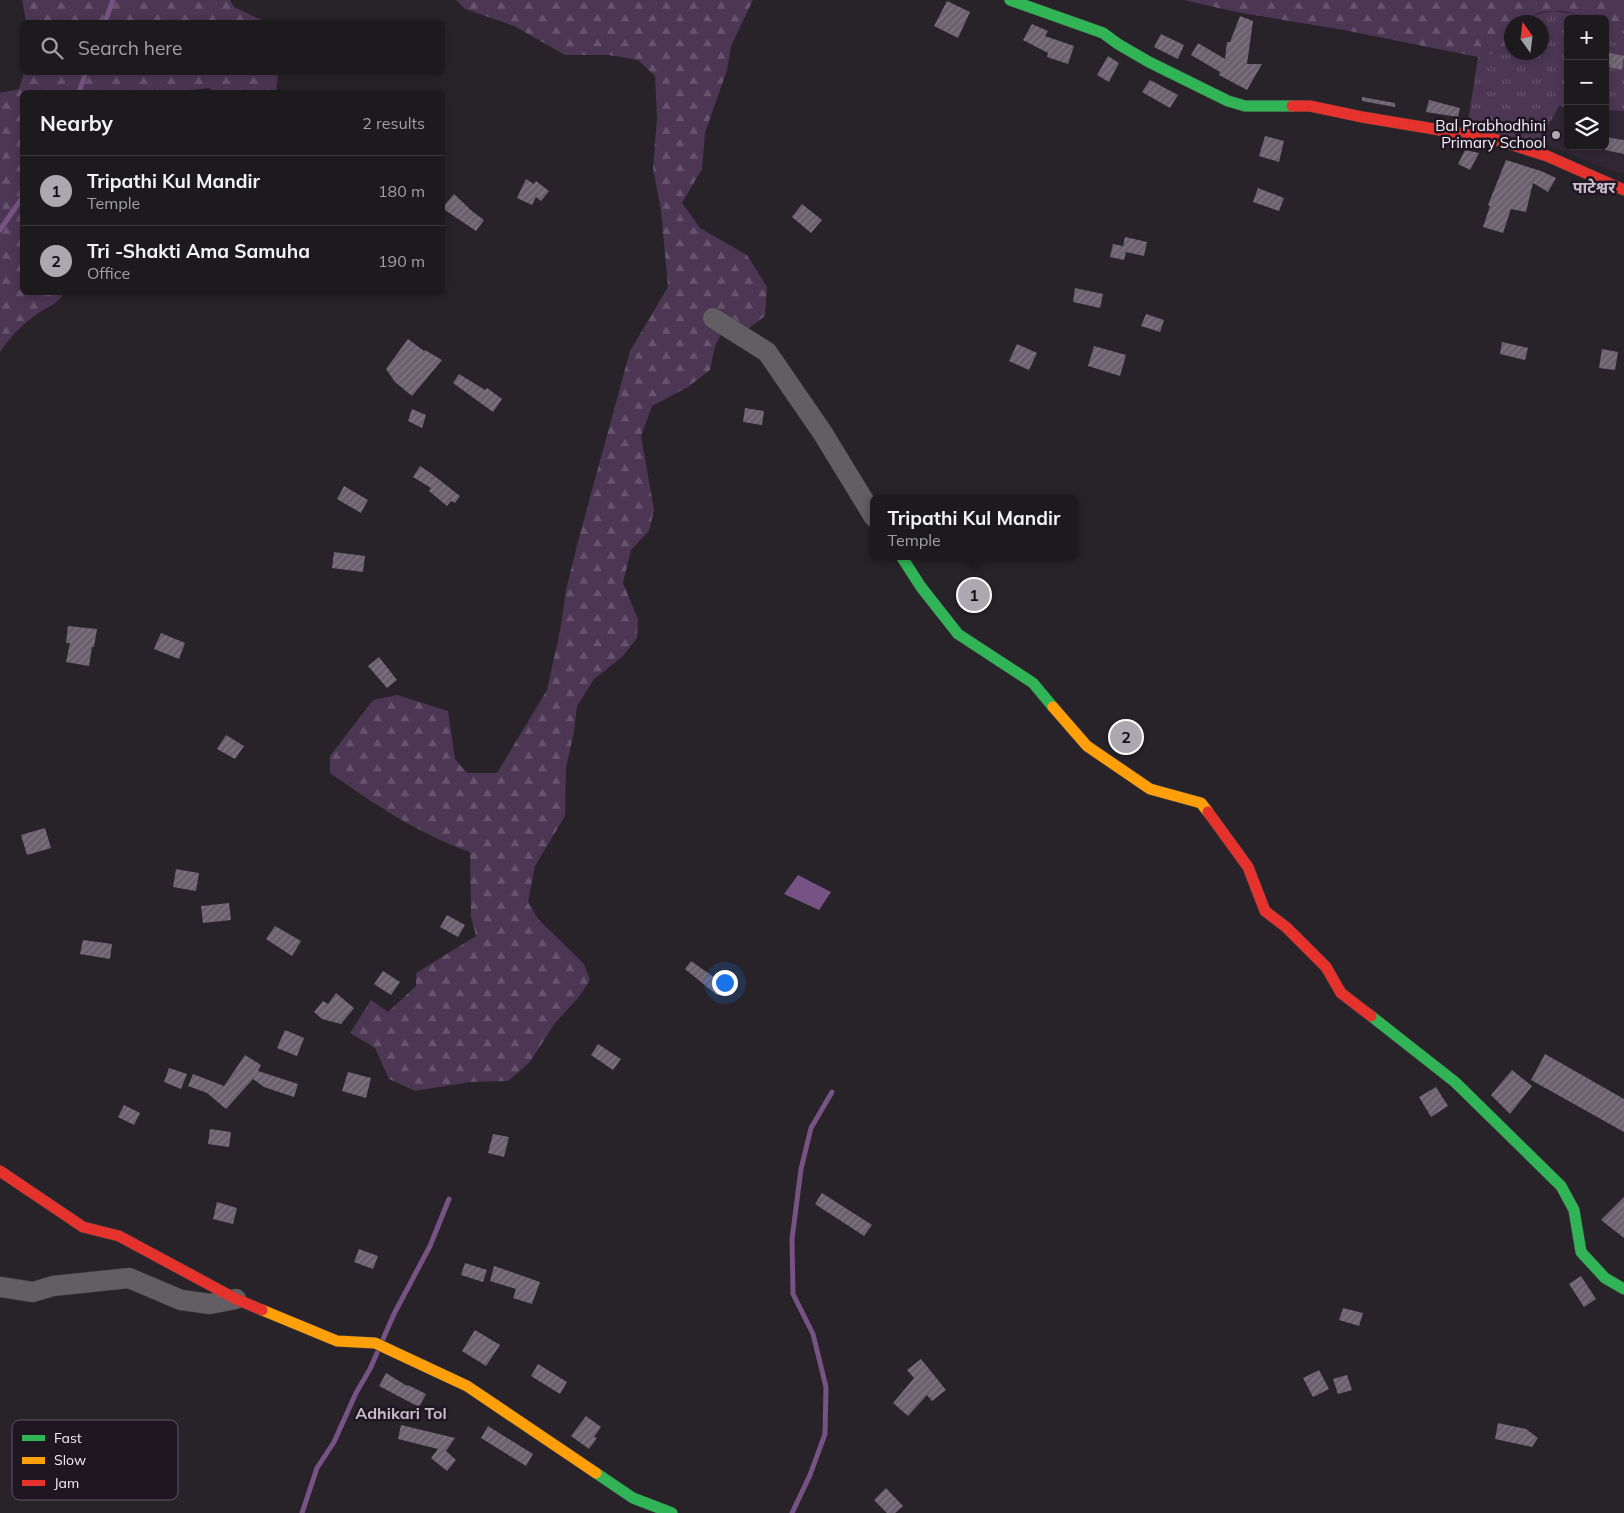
<!DOCTYPE html>
<html lang="en">
<head>
<meta charset="utf-8">
<style>
	body { margin:0; font-family:Mulish,"Noto Sans Devanagari",sans-serif; background:#2a272b; color:#f1f3f6 }
	.controls { position:absolute; right:15px; top:15px; display:grid; overflow:hidden; border-radius:8px; box-shadow:0 2px 8px #0003 }
	.controls button { width:45px; height:45px; display:grid; place-items:center; padding:0; border:0; border-bottom:1px solid #3b383c; background:#1d1a1e; color:#f1f3f6; font:25px sans-serif }
	.compass { position:absolute; left:1504px; top:15px; width:45px; height:45px; border-radius:50%; background:#1d1a1e; box-shadow:0 2px 8px #0003; rotate:346deg }
	.you { position:absolute; left:724px; top:982px; width:18px; height:18px; margin:-12px; border:4px solid #fff; border-radius:50%; background:#1a73e8; box-shadow:0 0 0 8px #1a73e833 }
	.badge { display:grid; place-items:center; width:32px; height:32px; border-radius:50%; background:#ada8af; color:#111; font-size:16px; font-weight:700 }
	.pin { position:absolute; translate:-50% -50%; border:2px solid #fff; box-shadow:0 1px 5px #0006 }
	.popup { position:absolute; left:870px; top:495px; width:208px; height:65px; box-sizing:border-box; display:grid; place-content:center; border-radius:8px; background:#1d1a1e; filter:drop-shadow(0 1px 4px #0005); font-size:16px; white-space:nowrap; color:#a0a1a4 }
	.popup b { font-size:19px; color:#f1f3f6 }
	.popup::after { content:''; position:absolute; left:50%; top:100%; margin-left:-10px; border:10px solid transparent; border-top-color:#1d1a1e }
	.list { margin:0; padding:0; list-style:none }
	h2 { display:flex; justify-content:space-between; align-items:center; height:65px; margin:0; padding:0 20px; font-size:21px }
	h2 small { font-size:16px; font-weight:400; color:#a0a1a4 }
	.list li { display:grid; grid-template-columns:32px 1fr auto; gap:15px; align-items:center; box-sizing:border-box; height:70px; padding:0 20px; border-top:1px solid #3b383c }
	.list b { display:block; font-size:19px; white-space:nowrap }
	.list p { margin:0; font-size:16px; white-space:nowrap; color:#a0a1a4 }
	.list em { font-size:16px; font-style:normal; color:#a0a1a4 }
	.icon { flex:none; width:28px; height:28px; fill:none; stroke:currentColor; stroke-width:2; stroke-linecap:round; stroke-linejoin:round }
	.map { position:relative; flex:none; width:1624px; height:1513px; overflow:hidden }
	.search { position:absolute; background:#1d1a1e; box-shadow:0 2px 8px #0003; left:20px; top:20px; width:425px; height:55px; display:flex; align-items:center; gap:12px; box-sizing:border-box; padding:0 18px; border-radius:8px; color:#a0a1a4; font-size:19px }
	.panel { position:absolute; background:#1d1a1e; box-shadow:0 2px 8px #0003; left:20px; top:90px; width:425px; height:205px; border-radius:8px }
	.map>svg:first-child { display:block }
	.built { fill:#312636 }
	.grass { fill:url(#grass-tufts) }
	.forest { fill:url(#forest-firs) }
	.water { fill:#765384 }
	.lines { fill:none; stroke-linecap:round; stroke-linejoin:round }
	.stream { stroke:#765384; stroke-width:5 }
	.building { fill:url(#building-hatch) }
	.street-casing { stroke:#413d43; stroke-width:21 }
	.fast-casing { stroke:#413d43; stroke-width:12 }
	.slow-casing { stroke:#413d43; stroke-width:12 }
	.jam-casing { stroke:#413d43; stroke-width:12 }
	.street { stroke:#625e63; stroke-width:20 }
	.fast { stroke:#30b455; stroke-width:11 }
	.slow { stroke:#ff9f0a; stroke-width:11 }
	.jam { stroke:#e5322d; stroke-width:11 }
	.poi-dot { fill:#ada8af; stroke:#1e1621; stroke-width:2 }
	.labels { text-anchor:middle; stroke-width:5; stroke-linejoin:round; paint-order:stroke }
	.poi-label { font-size:15px; fill:#f5eff7; stroke:#1e1621; text-anchor:end }
	.neighbourhood-label { font-size:16px; font-weight:bold; fill:#c7bccb; stroke:#1e1621 }
	.key { fill:#1e1621; stroke:#5e5761; stroke-width:1 }
	.key-label { font-size:14px; fill:#f5eff7 }
</style>
</head>
<body>
<div class="map">
<svg width="1624" height="1513" viewBox="0 0 1624 1513">
	<defs>
		<pattern id="grass-tufts" width="24" height="20" patternUnits="userSpaceOnUse" patternTransform="scale(1.25)"><rect width="24" height="20" fill="#4c3654"/><path d="M3 7l-1-3M5 7V3M7 7l1-3M15 17l-1-3M17 17v-4M19 17l1-3" fill="none" stroke="#66536d"/></pattern>
		<pattern id="forest-firs" width="22" height="20" patternUnits="userSpaceOnUse" patternTransform="scale(1.25)"><rect width="22" height="20" fill="#4c3654"/><path d="M5 1l3.5 6h-7zM16 11l3.5 6h-7z" fill="#66536d"/></pattern>
		<pattern id="building-hatch" width="6" height="6" patternUnits="userSpaceOnUse" patternTransform="scale(1.25)"><rect width="6" height="6" fill="#6b616e"/><path d="M-1 1l2-2M0 6l6-6M5 7l2-2" fill="none" stroke="#817883"/></pattern>
	</defs>
	<rect width="100%" height="100%" fill="#272328"/>
	<path class="built" d="M1559,106L1568,107V146H1605V110L1624,111V174L1599,166L1542,143L1548,126Z"/>
	<path class="grass" d="M1553,11L1582,15L1592,19H1568V107L1559,106L1548,126L1542,143L1467,128L1478,57C1495,54 1501,51 1511,38L1512,52H1542V22H1523L1528,16Z
		M1605,21L1624,23V111L1605,110Z"/>
	<path class="forest" d="M22,0H230L234,7L266,22H26Z
		M456,0H753L731,46L727,70L705,133L702,169L682,203L700,228L747,255L767,287L765,316L745,331L728,321L715,346L710,370L688,387L652,406L641,436L654,510L649,531L631,550L623,583L638,619L637,638L622,657L594,679L577,706L574,732L566,768L565,816L535,866L528,902L538,919L584,964L590,980L578,998L555,1023L530,1062L508,1081L470,1082L415,1091L389,1079L375,1048L350,1033L371,1000L388,1012L416,986V973L476,936L471,917L470,852C419,834 374,804 330,773V756L373,700L397,695L448,711L455,759L467,773H497L547,690L560,631L566,590L577,545L630,351L668,287L661,211L653,168L657,118L655,76L638,60L609,55H565L514,26L465,9Z
		M1184,0H1624V23L1605,21V19C1587,19 1571,10 1553,11C1545,11 1536,14 1528,16L1523,22H1512L1511,38C1501,51 1495,54 1478,57L1344,30L1236,12Z
		M24,73H278L276,92H214L209,88L185,91L183,92H22V292L64,293C58,305 43,308 33,317C20,327 9,338 0,352V93L19,89Z"/>
	<path class="water" d="M798,875L831,892L819,910L784,894Z"/>
	<g class="lines">
		<path class="stream" d="M105,22L113,0
			M79,92L86,72
			M0,230L22,198
			M383,1339L394,1314L430,1246L449,1199
			M302,1513L317,1468L334,1442L356,1393L370,1369L377,1353
			M792,1513L810,1475L825,1434L826,1387L813,1334L793,1294L792,1239L801,1169L811,1128L832,1092"/>
	</g>
	<path class="building" d="M947,1L970,12L958,38L934,26Z
		M1240,16L1253,21L1247,64H1262L1247,90L1219,75L1220,72L1191,55L1198,43L1225,59L1227,42H1230Z
		M1032,24L1048,31L1045,36L1074,46L1068,64L1047,57L1048,53L1023,40Z
		M1161,34L1184,45L1178,59L1154,47Z
		M1605,52L1624,56L1622,70L1605,66Z
		M1108,56L1119,63L1109,82L1097,75Z
		M1150,80L1178,95L1170,108L1142,92Z
		M1362,97L1395,103V107L1362,101Z
		M1429,100L1460,108L1458,117L1426,112Z
		M1265,136L1284,141L1279,162L1259,156Z
		M1605,137L1624,140V154L1605,150Z
		M1465,150L1479,153L1470,170L1458,164Z
		M1506,160L1541,171L1556,178L1548,192L1533,183L1526,212L1511,209L1503,233L1483,227L1490,206L1488,205Z
		M526,179L534,184L536,181L549,191L541,201L536,197L532,205L517,198Z
		M1258,188L1284,198L1279,211L1253,202Z
		M454,194L473,212L484,220L476,231L442,208Z
		M802,204L822,220L811,233L792,217Z
		M1125,237L1147,242L1144,256L1126,252L1124,260L1110,257L1113,244L1123,246Z
		M1075,288L1103,294L1100,308L1073,302Z
		M1146,314L1164,320L1160,332L1141,326Z
		M408,339L424,351L425,350L442,360L412,396L395,382L386,369Z
		M1502,342L1528,348L1525,360L1500,354Z
		M1017,344L1037,353L1029,370L1009,361Z
		M1094,346L1126,355L1120,376L1088,366Z
		M1602,349L1618,352L1615,370L1599,368Z
		M459,374L485,390L487,388L502,399L493,412L453,383Z
		M745,408L764,411L762,425L743,422Z
		M412,409L426,415L422,428L408,421Z
		M420,466L432,474L460,496L455,503L451,501L447,506L429,491L431,488L413,477Z
		M344,486L368,500L361,513L337,499Z
		M334,552L365,556L363,572L332,568Z
		M68,626L97,629L94,647H92L89,666L66,662L70,643H66Z
		M161,633L185,643L179,659L154,649Z
		M379,657L397,680L387,688L368,666Z
		M1118,727L1143,736L1138,748L1114,739Z
		M226,735L244,746L235,759L217,749Z
		M45,828L51,848L27,855L21,835Z
		M176,869L199,873L196,891L173,887Z
		M229,903L231,920L203,923L201,906Z
		M447,915L465,925L458,937L440,927Z
		M275,926L301,941L292,956L266,939Z
		M83,940L112,944L110,959L80,954Z
		M691,961L725,985L717,995L685,969Z
		M383,971L400,982L391,995L374,984Z
		M336,993L354,1008L341,1024L322,1019L314,1012L323,1001L328,1004Z
		M285,1030L304,1038L297,1056L277,1048Z
		M598,1044L621,1059L613,1070L591,1055Z
		M1545,1054L1624,1099V1132L1531,1080Z
		M245,1055L261,1065L258,1071L298,1084L294,1097L264,1087L253,1079L226,1109L207,1093L188,1086L193,1074L224,1086Z
		M169,1068L187,1074L181,1089L164,1082Z
		M1512,1070L1532,1086L1510,1114L1491,1095Z
		M348,1072L371,1078L366,1098L342,1091Z
		M1436,1087L1448,1106L1431,1117L1419,1097Z
		M124,1105L140,1113L134,1125L118,1117Z
		M210,1129L231,1132L229,1147L208,1144Z
		M493,1134L509,1137L504,1157L488,1153Z
		M822,1193L872,1225L864,1236L815,1204Z
		M1624,1197V1238L1601,1220Z
		M217,1202L237,1208L233,1224L213,1219Z
		M359,1249L378,1256L373,1269L354,1262Z
		M465,1263L487,1270L483,1282L461,1275Z
		M494,1266L540,1282L532,1304L513,1298L516,1289L490,1281Z
		M1581,1276L1596,1299L1584,1307L1569,1284Z
		M1343,1308L1363,1313L1359,1326L1339,1320Z
		M475,1330L500,1345L486,1366L462,1351Z
		M921,1359L946,1390L932,1401L927,1395L908,1416L893,1403L914,1378L907,1370Z
		M538,1364L567,1382L560,1394L531,1376Z
		M1319,1370L1329,1389L1313,1397L1303,1378Z
		M386,1373L407,1386L408,1385L426,1394L419,1407L379,1386Z
		M1347,1375L1352,1390L1338,1394L1333,1379Z
		M586,1416L601,1427L594,1437L597,1438L589,1449L571,1436Z
		M1498,1423L1526,1429L1538,1438L1532,1447L1495,1439Z
		M401,1425L455,1438L446,1451L456,1460L447,1471L431,1458L438,1449L398,1439Z
		M488,1426L533,1454L526,1466L481,1438Z
		M886,1488L903,1506L895,1513H887L874,1500Z"/>
	<g class="lines">
		<g class="street-casing">
			<path id="street" d="M713,318L767,352L822,432L874,517
				M0,1287L33,1292L53,1286L129,1278L181,1300L210,1304L236,1299"/>
		</g>
		<g class="fast-casing">
			<path id="fast" d="M1010,0L1103,33L1118,44L1149,62L1228,101L1245,106H1292
				M901,556L921,587L958,634L1033,683L1053,707
				M1371,1016L1455,1082L1561,1186L1574,1210L1581,1252L1605,1278L1624,1289
				M596,1473L633,1498L672,1513"/>
		</g>
		<g class="slow-casing">
			<path id="slow" d="M1053,707L1087,746L1150,789L1201,803L1208,812
				M262,1310L337,1341L375,1343L467,1386L596,1473"/>
		</g>
		<g class="jam-casing">
			<path id="jam" d="M1292,106H1310L1362,117L1494,139L1547,156L1624,190
				M1208,812L1248,867L1265,911L1286,927L1326,967L1341,993L1371,1016
				M0,1171L83,1227L119,1236L236,1299L262,1310"/>
		</g>
		<use href="#street" class="street"/>
		<use href="#fast" class="fast"/>
		<use href="#slow" class="slow"/>
		<use href="#jam" class="jam"/>
	</g>
	<circle class="poi-dot" cx="1556" cy="135" r="5"/>
	<g class="labels">
		<g class="poi-label">
			<text x="1546" y="131">Bal Prabhodhini<tspan x="1546" dy="17">Primary School</tspan></text>
		</g>
		<g class="neighbourhood-label">
			<text x="1594" y="193">पाटेश्वर</text>
			<text x="401" y="1419">Adhikari Tol</text>
		</g>
	</g>
	<rect x="12" y="1420" width="166" height="80" rx="8" class="key"/>
	<rect x="22" y="1435" width="23" height="6" fill="#30b455"/>
	<rect x="22" y="1457" width="23" height="7" fill="#ff9f0a"/>
	<rect x="22" y="1480" width="23" height="6" fill="#e5322d"/>
	<g class="key-label">
		<text x="54" y="1443">Fast</text>
		<text x="54" y="1465">Slow</text>
		<text x="54" y="1488">Jam</text>
	</g>
</svg>
<div class="controls">
<button>+</button>
<button>−</button>
<button><svg class="icon" aria-label="layers" viewBox="0 0 24 24"><path d="M12 4l9 5-9 5-9-5zM3 14l9 5 9-5"/></svg></button>
</div>
<svg class="compass" viewBox="-18 -18 36 36"><path d="M0-13l5 13h-10z" fill="#e53935"/><path d="M0 13l5-13h-10z" fill="#a0a1a4"/></svg>
<div class="you"></div>
<div class="pin badge" style="left:974px;top:595px">1</div>
<div class="popup"><b>Tripathi Kul Mandir</b>Temple</div>
<div class="pin badge" style="left:1126px;top:737px">2</div>
<div class="search"><svg class="icon" aria-label="search" viewBox="0 0 24 24"><circle cx="10" cy="10" r="6"/><path d="M15 15l6 6"/></svg>Search here</div>
<section class="panel">
<h2>Nearby<small>2 results</small></h2>
<ul class="list">
<li><span class="badge">1</span><div><b>Tripathi Kul Mandir</b><p>Temple</p></div><em>180 m</em></li>
<li><span class="badge">2</span><div><b>Tri -Shakti Ama Samuha</b><p>Office</p></div><em>190 m</em></li>
</ul>
</section>
</div>
</body>
</html>
